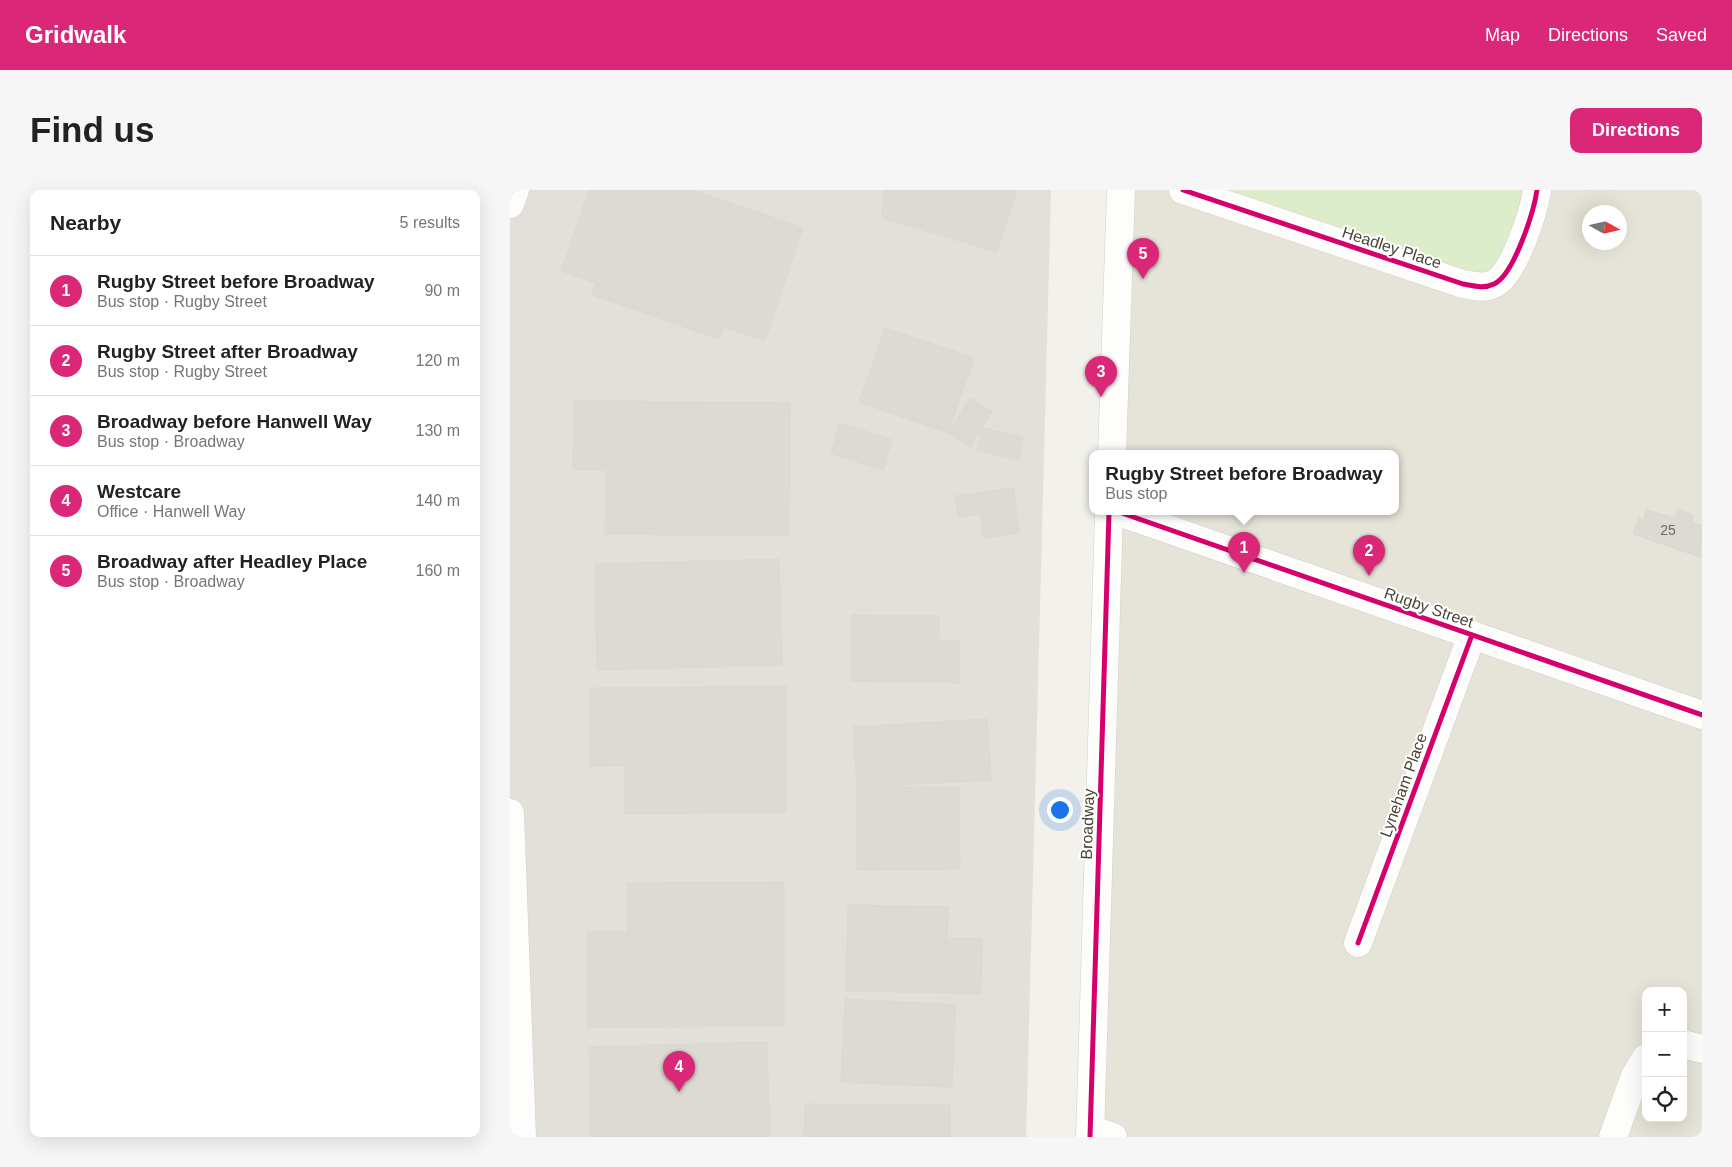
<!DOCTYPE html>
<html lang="en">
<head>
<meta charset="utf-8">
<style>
	body { margin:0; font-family:Arial,sans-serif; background:#f6f6f6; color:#222 }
	.controls { position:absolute; right:15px; bottom:15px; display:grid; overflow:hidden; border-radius:10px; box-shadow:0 5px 20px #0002 }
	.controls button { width:45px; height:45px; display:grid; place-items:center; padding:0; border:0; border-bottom:1px solid #e0e0e0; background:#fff; color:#222; font:25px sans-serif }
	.compass { position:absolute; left:1072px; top:15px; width:45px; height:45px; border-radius:50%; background:#fff; box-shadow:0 5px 20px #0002; rotate:98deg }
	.you { position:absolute; left:549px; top:619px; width:18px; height:18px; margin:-12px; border:4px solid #fff; border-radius:50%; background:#1a73e8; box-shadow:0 0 0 8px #1a73e833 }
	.badge { display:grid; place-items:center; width:32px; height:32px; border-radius:50%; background:#db2777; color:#fff; font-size:16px; font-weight:700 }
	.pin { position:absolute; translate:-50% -41px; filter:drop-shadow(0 1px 2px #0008) }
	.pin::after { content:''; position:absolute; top:26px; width:18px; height:15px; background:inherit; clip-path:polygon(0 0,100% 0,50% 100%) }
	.popup { position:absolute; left:579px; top:260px; width:310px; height:65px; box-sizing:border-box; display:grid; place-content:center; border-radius:10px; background:#fff; filter:drop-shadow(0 1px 4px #0005); font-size:16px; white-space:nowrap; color:#767676 }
	.popup b { font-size:19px; color:#222 }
	.popup::after { content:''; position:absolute; left:50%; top:100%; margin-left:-10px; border:10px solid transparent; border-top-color:#fff }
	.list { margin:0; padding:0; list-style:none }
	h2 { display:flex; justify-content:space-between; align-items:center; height:65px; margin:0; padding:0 20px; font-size:21px }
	h2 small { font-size:16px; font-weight:400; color:#767676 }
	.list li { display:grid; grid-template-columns:32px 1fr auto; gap:15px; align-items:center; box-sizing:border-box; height:70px; padding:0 20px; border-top:1px solid #e0e0e0 }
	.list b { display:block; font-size:19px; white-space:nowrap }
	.list p { margin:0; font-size:16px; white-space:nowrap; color:#767676 }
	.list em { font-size:16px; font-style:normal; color:#767676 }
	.icon { flex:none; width:28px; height:28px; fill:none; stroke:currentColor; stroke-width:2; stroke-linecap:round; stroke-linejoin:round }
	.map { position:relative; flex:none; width:1192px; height:947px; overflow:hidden; border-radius:10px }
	header { display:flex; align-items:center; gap:30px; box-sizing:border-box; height:70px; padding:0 25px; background:#db2777; color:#fff }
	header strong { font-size:24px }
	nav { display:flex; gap:28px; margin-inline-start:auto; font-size:18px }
	.intro { display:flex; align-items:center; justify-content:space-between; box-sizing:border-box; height:120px; padding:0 30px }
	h1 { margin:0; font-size:35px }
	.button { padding:12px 22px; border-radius:10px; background:#db2777; color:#fff; font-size:18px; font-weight:700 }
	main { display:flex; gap:30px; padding:0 30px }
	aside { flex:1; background:#fff; border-radius:10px; box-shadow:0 5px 20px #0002 }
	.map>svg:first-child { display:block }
	.residential { fill:#e6e3d8; fill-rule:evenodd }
	.industrial { fill:#e2e0d9 }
	.green { fill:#dbedcb }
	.building { fill:#dcdad3; stroke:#dad8d1 }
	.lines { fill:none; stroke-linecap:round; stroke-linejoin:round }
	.minor-casing { stroke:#d0cfc8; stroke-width:29 }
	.minor { stroke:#fdfdfc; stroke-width:28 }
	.cycleway-casing { stroke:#fff; stroke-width:8 }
	.cycleway { stroke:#d6006c; stroke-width:5 }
	.labels { text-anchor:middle; stroke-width:4; stroke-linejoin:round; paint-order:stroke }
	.number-label { font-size:14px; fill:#6e6a5e }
	.street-label { font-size:16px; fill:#494436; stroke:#fff }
</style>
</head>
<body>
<header>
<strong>Gridwalk</strong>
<nav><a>Map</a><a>Directions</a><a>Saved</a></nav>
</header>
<div class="intro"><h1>Find us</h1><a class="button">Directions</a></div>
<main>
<aside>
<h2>Nearby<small>5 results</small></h2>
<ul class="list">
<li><span class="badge">1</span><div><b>Rugby Street before Broadway</b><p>Bus stop · Rugby Street</p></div><em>90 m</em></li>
<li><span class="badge">2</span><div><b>Rugby Street after Broadway</b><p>Bus stop · Rugby Street</p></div><em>120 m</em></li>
<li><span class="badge">3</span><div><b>Broadway before Hanwell Way</b><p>Bus stop · Broadway</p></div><em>130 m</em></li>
<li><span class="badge">4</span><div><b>Westcare</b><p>Office · Hanwell Way</p></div><em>140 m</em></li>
<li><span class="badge">5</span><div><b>Broadway after Headley Place</b><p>Bus stop · Broadway</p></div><em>160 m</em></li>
</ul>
</aside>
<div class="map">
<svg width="1192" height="947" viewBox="0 0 1192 947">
	<rect width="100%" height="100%" fill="#f2f1eb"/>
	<path class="residential" d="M611,0H1192V947H580L599,322H885V264H602ZM1080,22H1110V52H1080ZM1136,801H1173V928H1136Z"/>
	<path class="industrial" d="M0,0H541L516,947H0Z"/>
	<path class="green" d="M715,0H1009L1012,12L996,63L985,76L964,82Z"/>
	<path class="building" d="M79,0H183L293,38L255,151L51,81Z
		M374,0H507L487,62L372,28Z
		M86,93L214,137L210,149L82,105Z
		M375,138L464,168L438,243L349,212Z
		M460,208L482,222L460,257L438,243Z
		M64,210L97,211L94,280L63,279Z
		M97,211L280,213L279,346L95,344Z
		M330,233L382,250L373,280L321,263Z
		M472,238L513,247L508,270L467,260Z
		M503,298L506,318L448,327L445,306Z
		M506,318L509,343L474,348L470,323Z
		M1168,319L1183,325L1182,332L1192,336L1190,367L1123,344L1129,328L1133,330L1137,320L1165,328Z
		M269,369L272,475L87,480L85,374Z
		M342,425L429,426L428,492L341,491Z
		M428,450L450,451L449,493L428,492Z
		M276,496V574L80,576V498Z
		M477,529L481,590L347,597L343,537Z
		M276,574V622L115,624V576Z
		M347,597H449L450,679L347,680Z
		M274,692V836L117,837V693Z
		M338,715L438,717L436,803L336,801Z
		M77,742H117V837H77Z
		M437,748L472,749L471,804L436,803Z
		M335,809L446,815L442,897L331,892Z
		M257,852L260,947H81L79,857Z
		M295,914L440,915V947H294Z"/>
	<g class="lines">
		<g class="minor-casing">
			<path id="minor" d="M673,0L953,94C964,96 974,99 984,94C1004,85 1024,21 1027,0
				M0,14L5,0
				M602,264L611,0
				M609,322L1192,525
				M0,623L12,947
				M848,753L962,445
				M1173,854L1192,859
				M580,939L603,947
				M580,947L599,322
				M1103,947L1125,886L1136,868"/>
		</g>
		<use href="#minor" class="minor"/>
		<g class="cycleway-casing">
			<path id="cycleway" d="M673,0L953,94C964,96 974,99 984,94C1004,85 1024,21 1027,0
				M609,322L1192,525
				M848,753L962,445
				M580,947L599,322"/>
		</g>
		<use href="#cycleway" class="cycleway"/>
	</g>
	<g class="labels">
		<g class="number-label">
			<text x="1158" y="345">25</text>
		</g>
		<g class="street-label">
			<text transform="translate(882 57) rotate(18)" y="6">Headley Place</text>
			<text transform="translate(919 417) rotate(19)" y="6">Rugby Street</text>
			<text transform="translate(893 595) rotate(-70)" y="6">Lyneham Place</text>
			<text transform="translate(577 634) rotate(-88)" y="6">Broadway</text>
		</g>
	</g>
</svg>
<div class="controls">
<button>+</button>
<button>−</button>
<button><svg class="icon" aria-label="locate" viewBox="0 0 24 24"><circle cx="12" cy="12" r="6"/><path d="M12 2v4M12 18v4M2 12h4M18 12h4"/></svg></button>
</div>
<svg class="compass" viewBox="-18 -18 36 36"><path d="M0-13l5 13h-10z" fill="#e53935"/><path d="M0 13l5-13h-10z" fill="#767676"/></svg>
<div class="you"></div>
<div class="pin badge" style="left:734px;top:383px">1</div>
<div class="popup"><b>Rugby Street before Broadway</b>Bus stop</div>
<div class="pin badge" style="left:859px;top:386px">2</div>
<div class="pin badge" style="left:591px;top:207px">3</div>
<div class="pin badge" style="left:169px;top:902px">4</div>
<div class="pin badge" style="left:633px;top:89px">5</div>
</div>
</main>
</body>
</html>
